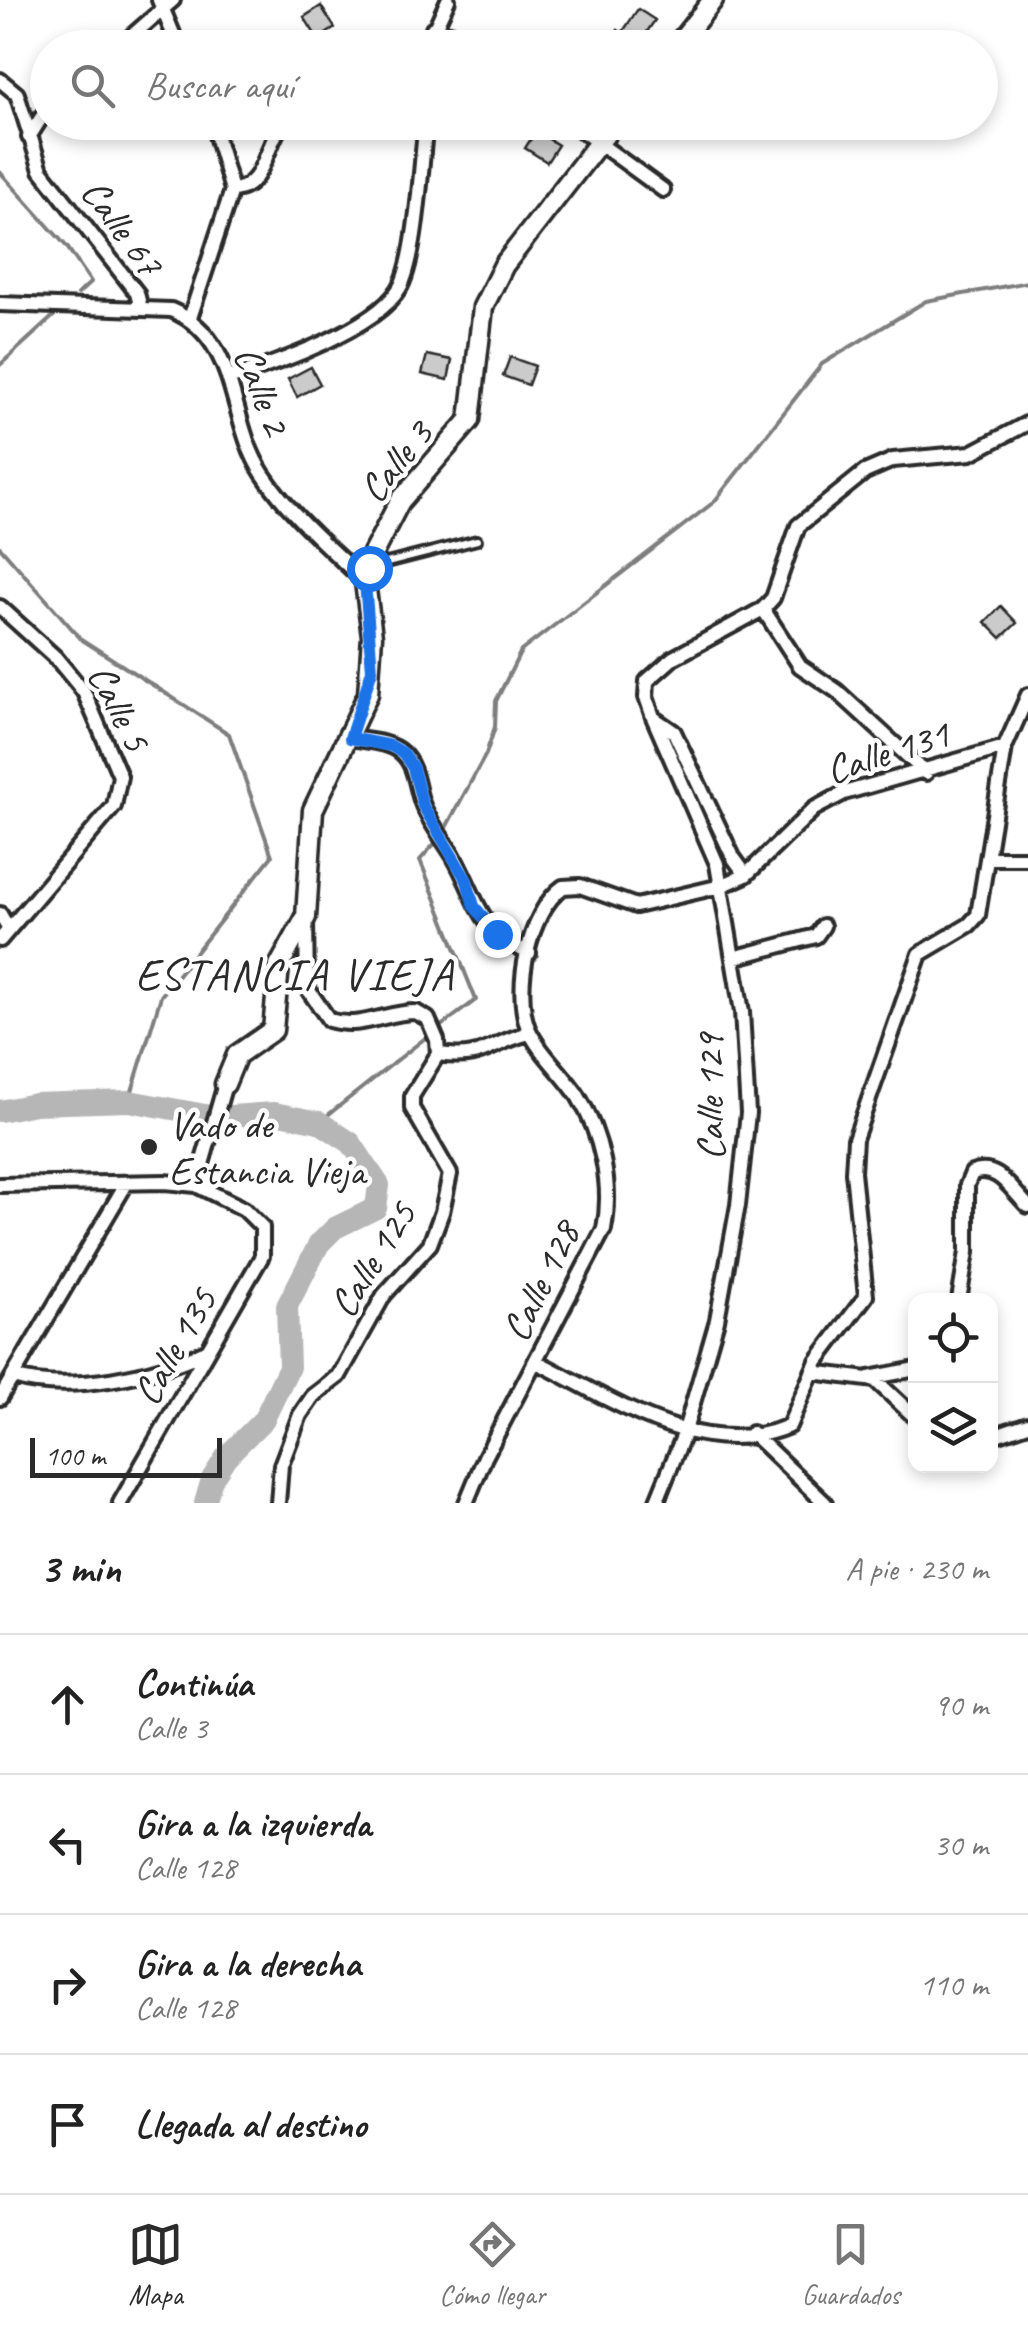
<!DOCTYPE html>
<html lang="es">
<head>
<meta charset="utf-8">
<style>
	body { margin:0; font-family:Caveat,sans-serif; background:#f2f2f2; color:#222 }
	.controls { position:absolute; right:30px; bottom:30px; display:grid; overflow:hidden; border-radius:20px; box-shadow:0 5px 15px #0003 }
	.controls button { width:90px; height:90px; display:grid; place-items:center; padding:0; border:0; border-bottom:2px solid #e0e0e0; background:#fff; color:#222; font:50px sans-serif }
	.scale { position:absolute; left:30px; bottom:25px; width:192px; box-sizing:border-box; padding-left:10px; border:5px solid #2b2b2b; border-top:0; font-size:28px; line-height:35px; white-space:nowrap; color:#2b2b2b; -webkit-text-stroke:8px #fff; paint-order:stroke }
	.stop { position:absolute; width:30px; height:30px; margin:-22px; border:8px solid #1a73e8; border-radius:50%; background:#fff }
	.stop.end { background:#1a73e8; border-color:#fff; box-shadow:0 2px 10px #0008 }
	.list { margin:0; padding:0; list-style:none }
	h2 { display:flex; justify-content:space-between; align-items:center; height:130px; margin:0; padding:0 40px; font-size:42px }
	h2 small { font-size:32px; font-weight:400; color:#767676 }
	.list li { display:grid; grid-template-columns:65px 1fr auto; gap:30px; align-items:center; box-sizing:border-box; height:140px; padding:0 40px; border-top:2px solid #e0e0e0 }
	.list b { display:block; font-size:38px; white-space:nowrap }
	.list p { margin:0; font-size:32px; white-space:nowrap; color:#767676 }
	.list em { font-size:32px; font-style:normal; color:#767676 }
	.icon { flex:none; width:55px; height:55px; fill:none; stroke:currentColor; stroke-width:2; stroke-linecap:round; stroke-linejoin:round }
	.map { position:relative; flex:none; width:1028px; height:1503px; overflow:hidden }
	.search { position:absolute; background:#fff; box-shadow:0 5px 15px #0003; left:30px; right:30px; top:30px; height:110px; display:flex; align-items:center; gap:25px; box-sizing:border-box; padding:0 35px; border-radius:55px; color:#767676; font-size:38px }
	.sheet { height:690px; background:#fff }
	nav { display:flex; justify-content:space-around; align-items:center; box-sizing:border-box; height:140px; border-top:2px solid #e0e0e0; background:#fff; font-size:28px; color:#767676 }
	nav a { display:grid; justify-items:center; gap:5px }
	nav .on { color:#2b2b2b }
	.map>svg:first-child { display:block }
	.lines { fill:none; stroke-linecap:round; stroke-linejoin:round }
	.stream { stroke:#7e7e7e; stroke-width:4 }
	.river { stroke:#b6b6b6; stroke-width:22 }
	.building { fill:#cbcbcb; stroke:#2b2b2b; stroke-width:2.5 }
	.lane-casing { stroke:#2b2b2b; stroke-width:14 }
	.street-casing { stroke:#2b2b2b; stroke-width:20 }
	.secondary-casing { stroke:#2b2b2b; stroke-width:25 }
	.lane { stroke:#fff; stroke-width:6 }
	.street { stroke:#fff; stroke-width:12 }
	.secondary { stroke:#fff; stroke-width:18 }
	.route { stroke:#1a73e8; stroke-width:12 }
	.poi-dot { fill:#2b2b2b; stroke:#fff; stroke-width:4 }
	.labels { text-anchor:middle; stroke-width:9; stroke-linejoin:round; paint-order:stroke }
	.street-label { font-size:40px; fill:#2b2b2b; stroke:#fff }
	.poi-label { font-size:40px; fill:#2b2b2b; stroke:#fff; text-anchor:start }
	.quarter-label { font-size:45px; letter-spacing:2.5px; fill:#2b2b2b; stroke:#fff }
</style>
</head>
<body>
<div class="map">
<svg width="1028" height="1503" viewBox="0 0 1028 1503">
	<rect width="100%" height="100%" fill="#fff"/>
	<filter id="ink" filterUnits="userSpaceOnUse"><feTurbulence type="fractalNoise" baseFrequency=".01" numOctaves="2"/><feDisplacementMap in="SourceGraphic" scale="20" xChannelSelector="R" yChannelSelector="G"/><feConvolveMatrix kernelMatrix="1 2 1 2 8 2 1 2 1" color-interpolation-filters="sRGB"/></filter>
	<g filter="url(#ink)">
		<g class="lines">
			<path class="stream" d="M0,172L67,247L91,282L78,294
				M0,365L58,312
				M0,547L81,639L229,734L272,856L161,996L129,1101
				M443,833L486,754L495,727L496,701L521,651L714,502L822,364L926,301L1028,282
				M437,841L420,860L476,1000L437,1029
				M319,1122L429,1035"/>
			<path class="river" d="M0,1111L35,1104L129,1101L216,1117L274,1113L319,1122L351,1143L379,1185L376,1208L335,1228L319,1244L287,1306L289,1367L264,1419L226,1457L212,1479L205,1503"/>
		</g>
		<path class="building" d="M321,6L335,28L318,39L304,17Z
			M638,9L655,20L636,48H604L618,30L622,33Z
			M536,131L558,145L547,162L525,148Z
			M427,355L452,360L448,380L422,374Z
			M510,357L535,366L528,385L503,376Z
			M311,367L320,384L297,397L288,379Z
			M1001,606L1017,623L1001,638L985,622Z"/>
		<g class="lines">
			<g class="lane-casing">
				<path id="lane" d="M375,566L477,540"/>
			</g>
			<g class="street-casing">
				<path id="street" d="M159,0L179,48
					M433,28L453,34L471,48
					M118,48L173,0
					M426,48L448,0
					M0,80L17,94L41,170L137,293L141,309
					M570,122L663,190
					M29,137L48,107
					M232,190C265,189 265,145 283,122
					M0,304L171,310C241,339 227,420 263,474C290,515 330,548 365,582
					M190,318L232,190L212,122
					M231,378C275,364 375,329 399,289C417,260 421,161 426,122
					M0,607L56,658L84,692L120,776L114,806L0,940
					M763,609L800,666L837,691L926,773
					M655,719L674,732L733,857L746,875
					M350,738C366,741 390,741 402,753C416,766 416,786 422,803C429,822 444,840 454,857C479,901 477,930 529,953
					M988,858H1028
					M0,914L8,928
					M733,958L816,936L823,926
					M438,1054C486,1061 488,1043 530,1033
					M0,1185L165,1182L196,1185L244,1209L262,1227V1256L120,1503
					M196,1185L225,1084
					M959,1300L967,1252V1185L972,1173C998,1163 1011,1190 1028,1206
					M537,1362C612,1399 702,1463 789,1426L817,1361L866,1296L853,1172L855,1139L920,954L969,925L978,915L1005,747L1028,695
					M812,1372L875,1380L916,1418
					M13,1377C69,1394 155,1376 208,1350
					M869,1378L916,1369
					M0,1398L126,1184
					M752,1433L825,1503
					M990,1437L1028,1424
					M278,1503L281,1465L300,1415L313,1396L339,1376L384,1295L430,1244L442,1212L450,1174L412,1108V1096L438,1054L437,1040L428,1019L416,1012C385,1012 361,1030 329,1020L307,988L306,920
					M466,1503L485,1457L604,1229C613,1185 601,1133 578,1096C563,1073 539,1053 528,1028C513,989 529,911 563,887L580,886L636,906L721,886L746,875L814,809L844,793L1005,747
					M656,1503L684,1434L717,1320L738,1205L748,1113L742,1012L717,864L653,717L646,697L647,681L673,658L763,609L773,598L798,526L865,472L893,460L971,453L1028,423"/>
			</g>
			<g class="secondary-casing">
				<path id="secondary" d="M675,48L713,0
					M225,1084L237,1055L273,1030L279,966L306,917L313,810L368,694L372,636L365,582L373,553L400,501L470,420L483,307L504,265L615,122"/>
			</g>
			<use href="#lane" class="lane"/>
			<use href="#street" class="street"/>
			<use href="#secondary" class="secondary"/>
		</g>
	</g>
	<g class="lines" filter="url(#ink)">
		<path class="route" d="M369,568L365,582L372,670L350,738L391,746L403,753L413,768L423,806L467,881L474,906L497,934"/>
	</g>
	<circle class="poi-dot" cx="149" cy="1147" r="10"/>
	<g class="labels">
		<g class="street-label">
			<text transform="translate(123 227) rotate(54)" y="14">Calle 67</text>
			<text transform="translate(263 390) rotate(69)" y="14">Calle 2</text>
			<text transform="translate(395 461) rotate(-51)" y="14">Calle 3</text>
			<text transform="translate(120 707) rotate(63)" y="14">Calle 5</text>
			<text transform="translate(887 751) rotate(-18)" y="14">Calle 131</text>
			<text transform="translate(709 1097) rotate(-90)" y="14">Calle 129</text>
			<text transform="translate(372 1259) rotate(-58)" y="14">Calle 125</text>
			<text transform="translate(540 1281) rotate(-64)" y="14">Calle 128</text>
			<text transform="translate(174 1346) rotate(-60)" y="14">Calle 135</text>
		</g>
		<g class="poi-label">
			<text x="169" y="1138">Vado de<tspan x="169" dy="46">Estancia Vieja</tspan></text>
		</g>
		<g class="quarter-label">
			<text x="295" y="989">ESTANCIA VIEJA</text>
		</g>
	</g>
</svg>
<div class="controls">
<button><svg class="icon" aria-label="locate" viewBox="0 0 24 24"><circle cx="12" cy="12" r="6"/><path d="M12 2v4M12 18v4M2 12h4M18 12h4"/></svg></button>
<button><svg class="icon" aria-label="layers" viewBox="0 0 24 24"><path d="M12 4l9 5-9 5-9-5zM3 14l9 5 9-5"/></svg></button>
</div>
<div class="scale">100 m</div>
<div class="stop" style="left:369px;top:568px"></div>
<div class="stop end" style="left:497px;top:934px"></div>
<div class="search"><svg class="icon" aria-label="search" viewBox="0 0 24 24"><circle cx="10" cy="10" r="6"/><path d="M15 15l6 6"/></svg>Buscar aquí</div>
</div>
<section class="sheet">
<h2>3 min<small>A pie · 230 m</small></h2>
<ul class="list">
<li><svg class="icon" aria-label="ahead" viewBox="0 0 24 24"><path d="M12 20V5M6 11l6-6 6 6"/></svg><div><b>Continúa</b><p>Calle 3</p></div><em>90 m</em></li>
<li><svg class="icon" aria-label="left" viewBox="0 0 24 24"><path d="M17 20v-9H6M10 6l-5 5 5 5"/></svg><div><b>Gira a la izquierda</b><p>Calle 128</p></div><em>30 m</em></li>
<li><svg class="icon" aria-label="right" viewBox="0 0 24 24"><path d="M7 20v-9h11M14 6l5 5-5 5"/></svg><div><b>Gira a la derecha</b><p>Calle 128</p></div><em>110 m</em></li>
<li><svg class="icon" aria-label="arrive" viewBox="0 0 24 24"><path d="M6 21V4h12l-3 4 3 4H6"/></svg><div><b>Llegada al destino</b></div></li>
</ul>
</section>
<nav>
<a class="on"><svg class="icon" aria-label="map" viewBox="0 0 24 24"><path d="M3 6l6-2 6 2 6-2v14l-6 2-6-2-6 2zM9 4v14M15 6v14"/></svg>Mapa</a>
<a><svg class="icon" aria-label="directions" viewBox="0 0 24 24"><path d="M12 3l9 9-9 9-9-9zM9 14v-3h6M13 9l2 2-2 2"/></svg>Cómo llegar</a>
<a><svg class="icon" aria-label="saved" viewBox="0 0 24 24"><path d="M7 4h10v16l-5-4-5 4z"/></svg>Guardados</a>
</nav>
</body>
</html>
